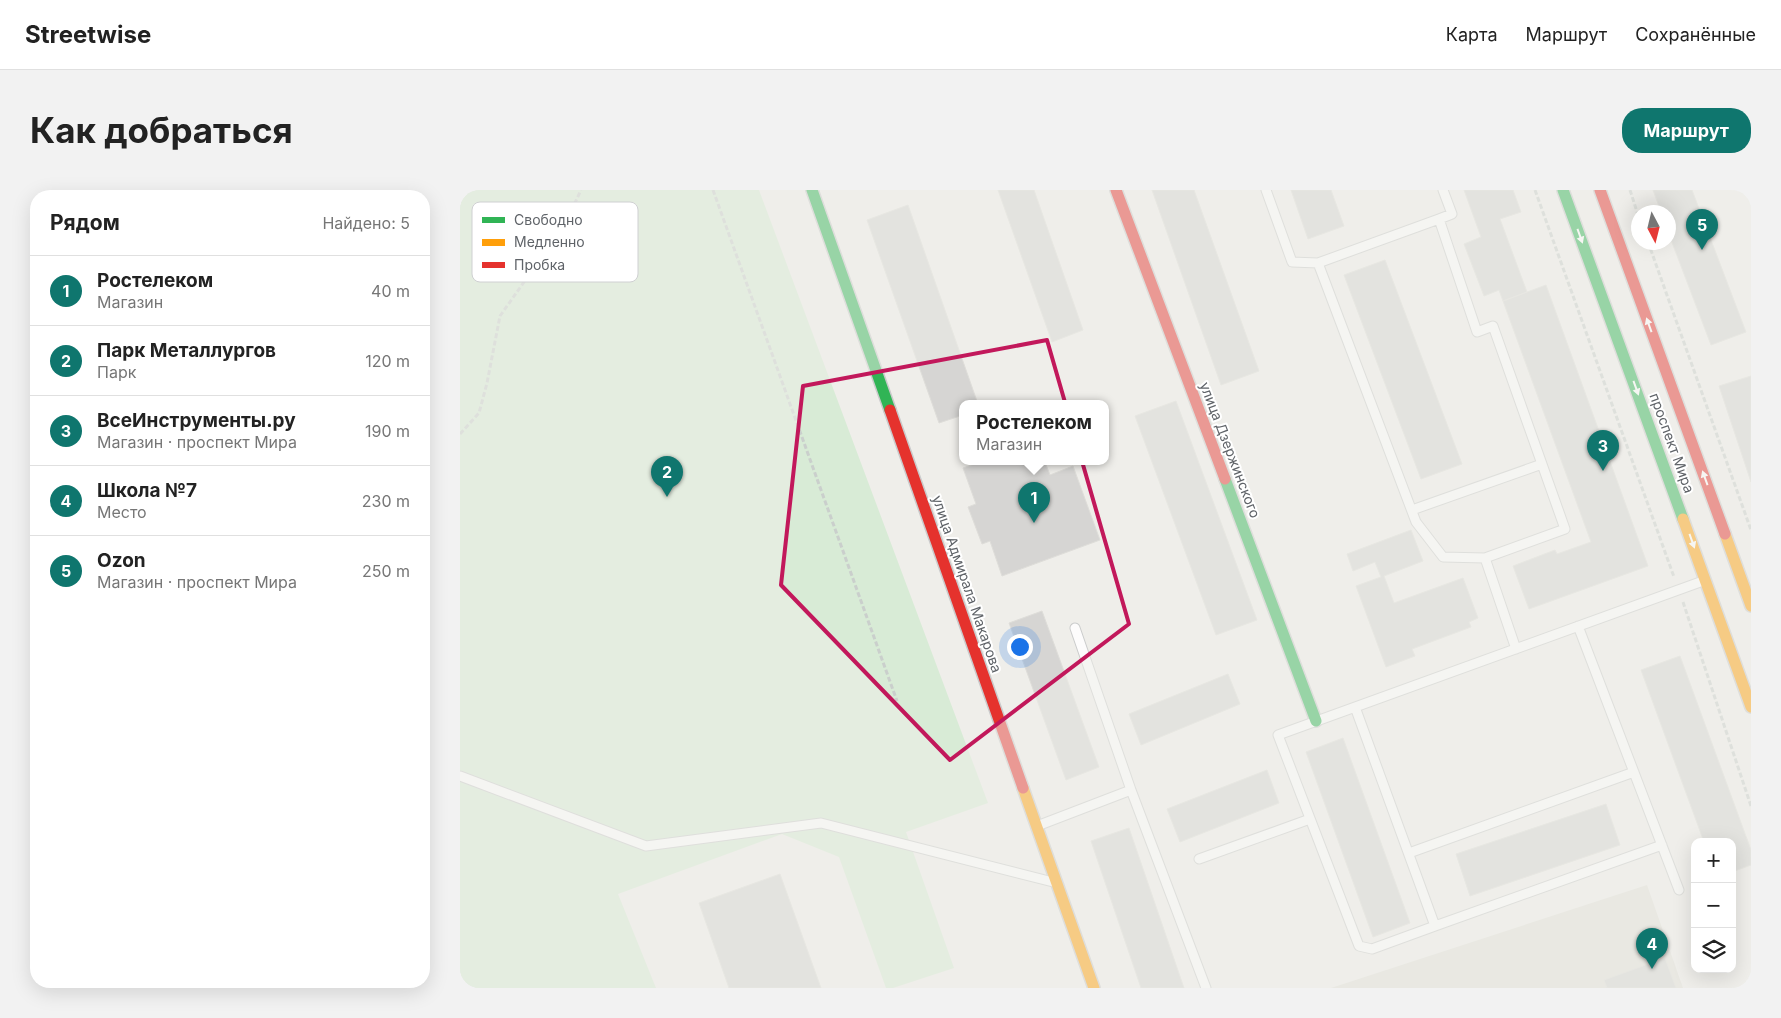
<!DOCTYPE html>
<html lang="ru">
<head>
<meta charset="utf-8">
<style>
	body { margin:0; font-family:Inter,sans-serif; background:#f2f2f2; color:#222 }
	.controls { position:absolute; right:15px; bottom:15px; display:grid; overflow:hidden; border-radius:10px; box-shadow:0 5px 20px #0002 }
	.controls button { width:45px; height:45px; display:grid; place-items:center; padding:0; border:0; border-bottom:1px solid #e0e0e0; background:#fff; color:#222; font:25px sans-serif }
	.compass { position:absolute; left:1171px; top:15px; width:45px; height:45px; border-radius:50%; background:#fff; box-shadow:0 5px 20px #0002; rotate:173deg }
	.you { position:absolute; left:559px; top:456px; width:18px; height:18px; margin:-12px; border:4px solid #fff; border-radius:50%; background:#1a73e8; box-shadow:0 0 0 8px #1a73e833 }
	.badge { display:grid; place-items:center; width:32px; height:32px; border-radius:50%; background:#0f766e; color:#fff; font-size:16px; font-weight:700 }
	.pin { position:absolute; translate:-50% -41px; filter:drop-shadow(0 1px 2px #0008) }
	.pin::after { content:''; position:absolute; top:26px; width:18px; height:15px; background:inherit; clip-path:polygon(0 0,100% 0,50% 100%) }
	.popup { position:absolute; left:499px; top:210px; width:150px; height:65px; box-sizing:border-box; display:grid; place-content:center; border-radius:10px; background:#fff; filter:drop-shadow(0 1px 4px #0005); font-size:16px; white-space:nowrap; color:#767676 }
	.popup b { font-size:19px; color:#222 }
	.popup::after { content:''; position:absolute; left:50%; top:100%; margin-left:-10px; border:10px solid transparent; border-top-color:#fff }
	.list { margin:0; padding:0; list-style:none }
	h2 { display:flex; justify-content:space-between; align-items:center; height:65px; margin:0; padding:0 20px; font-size:21px }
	h2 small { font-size:16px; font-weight:400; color:#767676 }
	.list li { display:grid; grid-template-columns:32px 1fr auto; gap:15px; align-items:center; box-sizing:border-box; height:70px; padding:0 20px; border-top:1px solid #e0e0e0 }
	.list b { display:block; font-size:19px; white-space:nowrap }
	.list p { margin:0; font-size:16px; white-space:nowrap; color:#767676 }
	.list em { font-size:16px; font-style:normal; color:#767676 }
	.icon { flex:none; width:28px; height:28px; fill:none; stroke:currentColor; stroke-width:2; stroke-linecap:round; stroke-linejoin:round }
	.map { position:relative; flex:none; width:1291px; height:798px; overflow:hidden; border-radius:20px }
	header { display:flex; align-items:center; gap:30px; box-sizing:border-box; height:70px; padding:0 25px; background:#fff; border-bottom:1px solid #e0e0e0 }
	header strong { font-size:24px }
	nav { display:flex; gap:28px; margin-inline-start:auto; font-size:18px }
	.intro { display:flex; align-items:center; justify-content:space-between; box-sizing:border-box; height:120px; padding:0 30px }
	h1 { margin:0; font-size:35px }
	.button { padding:12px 22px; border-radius:20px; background:#0f766e; color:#fff; font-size:18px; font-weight:700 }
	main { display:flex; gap:30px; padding:0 30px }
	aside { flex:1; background:#fff; border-radius:20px; box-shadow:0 5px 20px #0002 }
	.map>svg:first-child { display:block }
	.education { fill:#e2e0da }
	.green { fill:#d8ebd6 }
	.building { fill:#d6d5d3; stroke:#deddd9 }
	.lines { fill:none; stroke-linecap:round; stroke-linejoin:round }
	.lane-casing { stroke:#cbcccc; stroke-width:11 }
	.fast-casing { stroke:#cacacb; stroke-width:14 }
	.slow-casing { stroke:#cacacb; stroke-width:14 }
	.jam-casing { stroke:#cacacb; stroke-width:14 }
	.path { stroke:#cacfcc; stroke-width:3; stroke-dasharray:5 2.5; stroke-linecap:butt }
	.lane { stroke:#fdfcfc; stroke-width:9 }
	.fast { stroke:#30b455; stroke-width:11 }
	.slow { stroke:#ff9f0a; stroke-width:11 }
	.jam { stroke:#e5322d; stroke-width:11 }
	.oneway { fill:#fff }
	.marked { fill:none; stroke:#c2185b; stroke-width:4; stroke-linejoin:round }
	.labels { text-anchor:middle; stroke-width:4; stroke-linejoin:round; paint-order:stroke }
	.street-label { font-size:14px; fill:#5f6368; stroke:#fff }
	.key { fill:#fff; stroke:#cfd0d2; stroke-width:1 }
	.key-label { font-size:14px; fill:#5f6368 }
</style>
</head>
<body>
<header>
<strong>Streetwise</strong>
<nav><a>Карта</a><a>Маршрут</a><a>Сохранённые</a></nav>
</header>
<div class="intro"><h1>Как добраться</h1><a class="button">Маршрут</a></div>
<main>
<aside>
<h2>Рядом<small>Найдено: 5</small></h2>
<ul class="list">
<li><span class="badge">1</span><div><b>Ростелеком</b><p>Магазин</p></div><em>40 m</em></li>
<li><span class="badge">2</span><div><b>Парк Металлургов</b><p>Парк</p></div><em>120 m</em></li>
<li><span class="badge">3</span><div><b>ВсеИнструменты.ру</b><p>Магазин · проспект Мира</p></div><em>190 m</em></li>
<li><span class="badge">4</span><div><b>Школа №7</b><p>Место</p></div><em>230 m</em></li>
<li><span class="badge">5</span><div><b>Ozon</b><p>Магазин · проспект Мира</p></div><em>250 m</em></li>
</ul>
</aside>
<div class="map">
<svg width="1291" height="798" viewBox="0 0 1291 798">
	<rect width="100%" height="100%" fill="#efeeea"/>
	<path class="education" d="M1187,695L1223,798H871Z"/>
	<path class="green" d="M0,0H299L528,613L446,642L494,778L433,798H426L379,667L322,644L158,704L196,798H0Z"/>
	<path class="building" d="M538,0H574L623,140L592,152Z
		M692,0H734L799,181L761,195Z
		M831,0H871L884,36L848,49Z
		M1004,0H1053L1061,22L1040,29L1067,102L1043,111L1039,100L1024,106L1004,54L1021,47Z
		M1193,0H1232L1286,142L1251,155L1208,42V22H1201Z
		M448,15L518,214H503V225L479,233L407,30Z
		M925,70L1002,274L961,289L884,85Z
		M1086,95L1188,376L1069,419L1053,376L1095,360L1097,364L1131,352L1043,111Z
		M1291,186V292L1259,196Z
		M716,211L797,430L756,445L675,226Z
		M520,272H585L590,285L613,276L640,350L542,386L530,351L522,354L508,317L516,314L503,278Z
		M951,340L963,371L924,386L934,413L1003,388L1018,428L1009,432L1011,437L952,459L955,466L926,477L896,396L921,387L915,372L893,381L887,364Z
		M582,421L639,577L606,590L549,433Z
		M1220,466L1291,660V675L1272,682V652H1244L1181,480Z
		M768,484L780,514L681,555L669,524Z
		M883,548L950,733L913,747L846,562Z
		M807,580L819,613L720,652L707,619Z
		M1146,614L1160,655L1010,706L996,664Z
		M669,638L724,798H681L631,651Z
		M320,684L361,798H269L239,713Z
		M1205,768L1216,798H1147L1144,790Z"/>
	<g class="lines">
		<g class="lane-casing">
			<path id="lane" d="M806,0L832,72L858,73L956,332L983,367L1025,368
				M983,0L992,24L979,29L1017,142L1033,136L1105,339L1025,368L1056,459
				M858,73L979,29
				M952,320L1082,274
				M1118,436L1219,700
				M615,438L671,600L746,798
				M895,517L975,736L912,759L899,756L818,545L1243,391
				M0,586L186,656L361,633L593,692
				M577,636L671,600
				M949,663L1174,582
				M739,669L850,629
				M975,736L1202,655"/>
		</g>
		<g class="fast-casing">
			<path id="fast" d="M352,0L430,220
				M1103,0L1223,329
				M765,289L856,531"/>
		</g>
		<g class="slow-casing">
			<path id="slow" d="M1223,329L1291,517
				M1265,344L1291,416
				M563,598L634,798"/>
		</g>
		<g class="jam-casing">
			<path id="jam" d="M656,0L765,289
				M1140,0L1265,344
				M430,220L563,598"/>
		</g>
		<path class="path" d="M253,0L437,511
			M1075,0L1214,387
			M1170,0L1178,25
			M1188,52L1291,340
			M0,244L19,223L27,193L40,126L105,34L121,0
			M1223,412L1291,616"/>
		<use href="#lane" class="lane"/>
		<use href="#fast" class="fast"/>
		<use href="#slow" class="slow"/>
		<use href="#jam" class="jam"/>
	</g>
	<defs><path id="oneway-solid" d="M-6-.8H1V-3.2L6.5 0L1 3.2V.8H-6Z" transform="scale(1.25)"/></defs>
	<g class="oneway">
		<use href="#oneway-solid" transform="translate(1120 46) rotate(70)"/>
		<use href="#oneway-solid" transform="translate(1189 135) rotate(-110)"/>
		<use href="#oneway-solid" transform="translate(1176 198) rotate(70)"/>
		<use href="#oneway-solid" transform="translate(1245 288) rotate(-110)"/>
		<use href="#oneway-solid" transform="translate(1232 351) rotate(70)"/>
	</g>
	<path d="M0 0H1291V798H0ZM587,150L669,434L490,570L321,395L343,196Z" fill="#efeeea" fill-opacity=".55" fill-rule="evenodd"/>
	<path class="marked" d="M587,150L669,434L490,570L321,395L343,196Z"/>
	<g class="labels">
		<g class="street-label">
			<text transform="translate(1212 253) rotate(70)" y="5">проспект Мира</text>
			<text transform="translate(770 260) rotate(69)" y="5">улица Дзержинского</text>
			<text transform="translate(507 394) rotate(71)" y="5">улица Адмирала Макарова</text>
		</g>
	</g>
	<rect x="12" y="12" width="166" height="80" rx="8" class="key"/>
	<rect x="22" y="27" width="23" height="6" fill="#30b455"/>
	<rect x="22" y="49" width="23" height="7" fill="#ff9f0a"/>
	<rect x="22" y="72" width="23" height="6" fill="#e5322d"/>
	<g class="key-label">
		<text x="54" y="35">Свободно</text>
		<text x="54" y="57">Медленно</text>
		<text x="54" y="80">Пробка</text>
	</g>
</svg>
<div class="controls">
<button>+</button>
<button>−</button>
<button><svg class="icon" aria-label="layers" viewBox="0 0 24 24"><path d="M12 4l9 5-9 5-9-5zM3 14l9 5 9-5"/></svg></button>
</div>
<svg class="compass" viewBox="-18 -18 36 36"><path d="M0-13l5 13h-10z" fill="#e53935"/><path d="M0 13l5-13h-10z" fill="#767676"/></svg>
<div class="you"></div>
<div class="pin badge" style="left:574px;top:333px">1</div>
<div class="popup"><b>Ростелеком</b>Магазин</div>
<div class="pin badge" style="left:207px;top:307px">2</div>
<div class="pin badge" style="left:1143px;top:281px">3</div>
<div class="pin badge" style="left:1192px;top:779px">4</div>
<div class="pin badge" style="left:1242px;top:60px">5</div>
</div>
</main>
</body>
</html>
